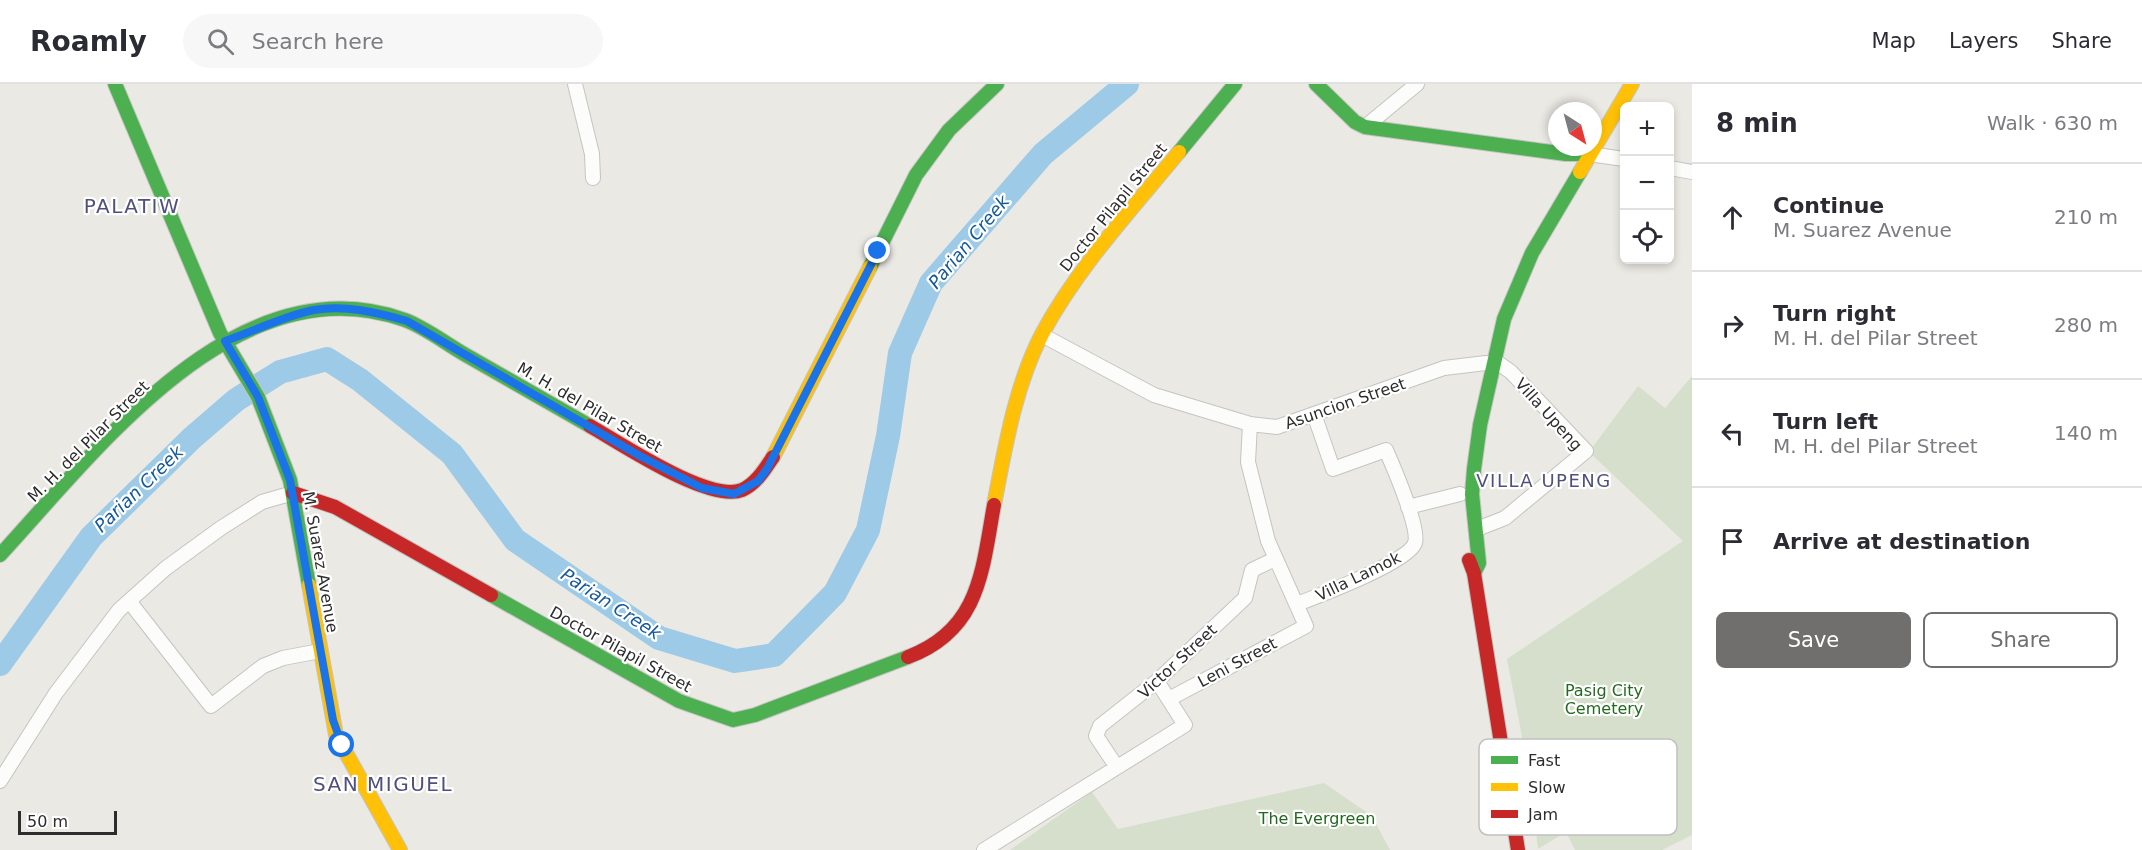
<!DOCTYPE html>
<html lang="en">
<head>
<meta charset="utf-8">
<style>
	body { margin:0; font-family:"DejaVu Sans",sans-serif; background:#f7f7f7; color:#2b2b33 }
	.controls { position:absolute; right:18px; top:18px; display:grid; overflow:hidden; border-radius:9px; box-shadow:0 3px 9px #0003 }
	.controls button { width:54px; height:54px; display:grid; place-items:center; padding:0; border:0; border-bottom:2px solid #e1e1e2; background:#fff; color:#2b2b33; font:30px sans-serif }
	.compass { position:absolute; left:1548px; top:18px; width:54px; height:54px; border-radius:50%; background:#fff; box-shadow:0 3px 9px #0003; rotate:144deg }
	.scale { position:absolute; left:18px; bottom:15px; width:99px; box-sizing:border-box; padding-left:6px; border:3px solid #2d2d2d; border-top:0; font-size:16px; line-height:21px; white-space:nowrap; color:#2d2d2d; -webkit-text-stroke:4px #fff; paint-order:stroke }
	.stop { position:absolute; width:18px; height:18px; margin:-14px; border:4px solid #1a73e8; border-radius:50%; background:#fff }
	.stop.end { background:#1a73e8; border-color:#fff; box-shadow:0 2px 6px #0008 }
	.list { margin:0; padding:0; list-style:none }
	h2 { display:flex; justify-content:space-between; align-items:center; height:78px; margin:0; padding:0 24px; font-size:26px }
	h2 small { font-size:20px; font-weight:400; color:#7c7c81 }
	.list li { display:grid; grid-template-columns:39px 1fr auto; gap:18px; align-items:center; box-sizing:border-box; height:108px; padding:0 24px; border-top:2px solid #e1e1e2 }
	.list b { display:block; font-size:22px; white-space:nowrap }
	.list p { margin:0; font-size:20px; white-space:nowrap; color:#7c7c81 }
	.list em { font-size:20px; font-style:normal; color:#7c7c81 }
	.actions { display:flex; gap:12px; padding:18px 24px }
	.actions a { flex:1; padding:14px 0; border:2px solid #706f6d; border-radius:9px; text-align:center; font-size:21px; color:#706f6d }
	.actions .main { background:#706f6d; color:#fff }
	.icon { flex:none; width:33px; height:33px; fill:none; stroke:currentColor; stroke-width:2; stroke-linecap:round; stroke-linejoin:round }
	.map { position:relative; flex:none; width:1692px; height:766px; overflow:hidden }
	header { display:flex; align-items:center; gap:36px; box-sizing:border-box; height:84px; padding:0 30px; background:#fff; border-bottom:2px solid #e1e1e2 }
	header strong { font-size:28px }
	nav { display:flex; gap:33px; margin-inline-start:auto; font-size:21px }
	.search { width:420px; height:54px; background:#f7f7f7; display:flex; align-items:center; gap:15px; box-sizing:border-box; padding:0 21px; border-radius:33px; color:#7c7c81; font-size:22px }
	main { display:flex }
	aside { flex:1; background:#fff }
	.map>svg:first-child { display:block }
	.cemetery { fill:#d5dfcc }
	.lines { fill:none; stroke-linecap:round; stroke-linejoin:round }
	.river { stroke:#9dcae7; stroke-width:24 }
	.street-casing { stroke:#c5c4c3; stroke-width:16 }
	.fast-casing { stroke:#c5c4c3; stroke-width:16 }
	.slow-casing { stroke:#c5c4c3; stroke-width:16 }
	.jam-casing { stroke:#c5c4c3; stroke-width:16 }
	.street { stroke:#fcfcfb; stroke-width:14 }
	.fast { stroke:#4caf50; stroke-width:14 }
	.slow { stroke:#ffc107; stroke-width:14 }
	.jam { stroke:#c62828; stroke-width:14 }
	.route { stroke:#1a73e8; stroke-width:8 }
	.labels { text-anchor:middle; stroke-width:4.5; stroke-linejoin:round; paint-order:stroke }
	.street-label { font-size:16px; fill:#2d2d2d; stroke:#fff }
	.park-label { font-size:16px; fill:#246820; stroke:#fff }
	.water-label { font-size:18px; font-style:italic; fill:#165999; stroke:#fff }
	.neighbourhood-label { font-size:18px; letter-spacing:1.5px; fill:#4f517c; stroke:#fff }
	.quarter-label { font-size:20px; letter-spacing:1.5px; fill:#4f517c; stroke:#fff }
	.key { fill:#fff; stroke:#c0c0c0; stroke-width:1.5 }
	.key-label { font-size:16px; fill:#2d2d2d }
</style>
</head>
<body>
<header>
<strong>Roamly</strong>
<div class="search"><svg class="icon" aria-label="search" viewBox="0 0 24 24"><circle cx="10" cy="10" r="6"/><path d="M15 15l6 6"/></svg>Search here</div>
<nav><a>Map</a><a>Layers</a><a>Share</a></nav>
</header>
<main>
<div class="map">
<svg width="1692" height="766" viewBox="0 0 1692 766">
	<rect width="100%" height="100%" fill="#ebe9e4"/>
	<path class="cemetery" d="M1692,292V751L1662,766H1575L1566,748L1538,765L1529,689L1507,575L1683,457L1589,368L1638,302L1665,324Z
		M1324,699L1372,732L1390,766H1010L1092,708L1118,745Z"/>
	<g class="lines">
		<path class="river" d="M0,580L91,453L192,354L236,316L280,288L327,275L360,296L452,370L515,456L659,554L735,577L774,571L835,509L868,446L888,352L900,269L931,199L1043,70L1127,0"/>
		<g class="street-casing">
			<path id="street" d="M575,0L592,70L593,94
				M1365,43L1417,0
				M1589,70L1624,75
				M1670,84L1692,88
				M1042,251L1154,311L1250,340L1277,343L1444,284L1486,279
				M1408,423L1460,410
				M1477,445L1505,434L1586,367L1511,288L1494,276
				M129,517L211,622L263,582L283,574L320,567
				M1297,520C1318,512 1409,478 1415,459C1420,444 1393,382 1386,366L1333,385L1314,330
				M1169,615L1306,542L1268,457L1248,378L1250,340
				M1116,682L1096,652L1100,642L1157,597L1245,514L1252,486L1275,475
				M0,697L56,609L119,526L166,484L221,444L262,418L293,409
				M984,766L1185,641L1157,597"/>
		</g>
		<g class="fast-casing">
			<path id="fast" d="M115,0L220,249L258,313L290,396L309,501
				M1316,0L1355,38L1365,43L1566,70H1589
				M1179,68L1235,0
				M870,183L916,91L949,46L997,0
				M0,471C98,365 238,176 405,236C426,244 445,259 464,270C506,294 548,318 590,342
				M1474,489L1479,479L1472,410L1474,385L1480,341L1504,235L1532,169L1580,88
				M491,511L679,617L733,636L755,631L908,573"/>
		</g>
		<g class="slow-casing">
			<path id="slow" d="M1580,88L1632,0
				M773,373L870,183
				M994,421C1005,364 1015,302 1042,250C1078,183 1131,126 1179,68
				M309,501L336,651L400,766"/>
		</g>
		<g class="jam-casing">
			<path id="jam" d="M590,342C620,359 709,419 742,406C756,400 765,385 773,373
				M293,409L335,423L491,511
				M1469,476L1474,489L1518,766
				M908,573C980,546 982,487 994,421"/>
		</g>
		<use href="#street" class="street"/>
		<use href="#fast" class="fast"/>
		<use href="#slow" class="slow"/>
		<use href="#jam" class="jam"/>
	</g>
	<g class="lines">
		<path class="route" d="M342,661L333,636L290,396L258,313L225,257C252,248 286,231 314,226C345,221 376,228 407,237L640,372L702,404L734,410L758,397L767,385L878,167"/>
	</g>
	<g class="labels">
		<g class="street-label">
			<text transform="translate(1113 123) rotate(-51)" y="6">Doctor Pilapil Street</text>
			<text transform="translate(1345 319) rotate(-19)" y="6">Asuncion Street</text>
			<text transform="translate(590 323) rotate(30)" y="6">M. H. del Pilar Street</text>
			<text transform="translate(1549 330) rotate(48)" y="6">Villa Upeng</text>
			<text transform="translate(88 357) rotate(-45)" y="6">M. H. del Pilar Street</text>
			<text transform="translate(321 478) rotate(80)" y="6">M. Suarez Avenue</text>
			<text transform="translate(1358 492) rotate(-26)" y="6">Villa Lamok</text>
			<text transform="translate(621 565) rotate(29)" y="6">Doctor Pilapil Street</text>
			<text transform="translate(1177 577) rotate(-43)" y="6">Victor Street</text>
			<text transform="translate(1237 578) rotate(-28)" y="6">Leni Street</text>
		</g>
		<g class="park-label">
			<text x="1604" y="612">Pasig City<tspan x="1604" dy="18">Cemetery</tspan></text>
			<text x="1317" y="740">The Evergreen</text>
		</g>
		<g class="water-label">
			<text transform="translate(969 158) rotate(-50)" y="6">Parian Creek</text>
			<text transform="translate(139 405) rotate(-44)" y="6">Parian Creek</text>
			<text transform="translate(611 520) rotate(33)" y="6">Parian Creek</text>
		</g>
		<g class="neighbourhood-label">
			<text x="1544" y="403">VILLA UPENG</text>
		</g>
		<g class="quarter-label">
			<text x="132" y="129">PALATIW</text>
			<text x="383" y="707">SAN MIGUEL</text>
		</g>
	</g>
	<rect x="1479" y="655" width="198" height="96" rx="9" class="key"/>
	<rect x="1491" y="672" width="27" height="8" fill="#4caf50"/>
	<rect x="1491" y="699" width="27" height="8" fill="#ffc107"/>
	<rect x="1491" y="726" width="27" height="8" fill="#c62828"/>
	<g class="key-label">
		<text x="1528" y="682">Fast</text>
		<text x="1528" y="709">Slow</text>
		<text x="1528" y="736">Jam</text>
	</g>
</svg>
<div class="controls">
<button>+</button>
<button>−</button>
<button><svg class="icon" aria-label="locate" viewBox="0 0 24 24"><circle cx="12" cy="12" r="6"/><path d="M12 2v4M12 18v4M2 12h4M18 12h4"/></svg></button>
</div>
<svg class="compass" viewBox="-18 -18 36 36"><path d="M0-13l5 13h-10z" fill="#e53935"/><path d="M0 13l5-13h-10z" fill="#7c7c81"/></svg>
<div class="scale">50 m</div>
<div class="stop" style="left:342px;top:661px"></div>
<div class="stop end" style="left:878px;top:167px"></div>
</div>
<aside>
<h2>8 min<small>Walk · 630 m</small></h2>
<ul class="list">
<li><svg class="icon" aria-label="ahead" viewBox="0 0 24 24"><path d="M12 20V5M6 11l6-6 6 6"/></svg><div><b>Continue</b><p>M. Suarez Avenue</p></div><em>210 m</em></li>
<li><svg class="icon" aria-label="right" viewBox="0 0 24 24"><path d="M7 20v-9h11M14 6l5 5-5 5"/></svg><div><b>Turn right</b><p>M. H. del Pilar Street</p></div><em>280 m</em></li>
<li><svg class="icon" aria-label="left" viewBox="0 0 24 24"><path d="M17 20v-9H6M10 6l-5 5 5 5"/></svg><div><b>Turn left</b><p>M. H. del Pilar Street</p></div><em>140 m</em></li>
<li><svg class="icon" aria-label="arrive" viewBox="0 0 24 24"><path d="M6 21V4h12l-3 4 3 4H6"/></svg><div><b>Arrive at destination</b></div></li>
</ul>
<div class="actions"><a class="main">Save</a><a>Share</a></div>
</aside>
</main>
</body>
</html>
